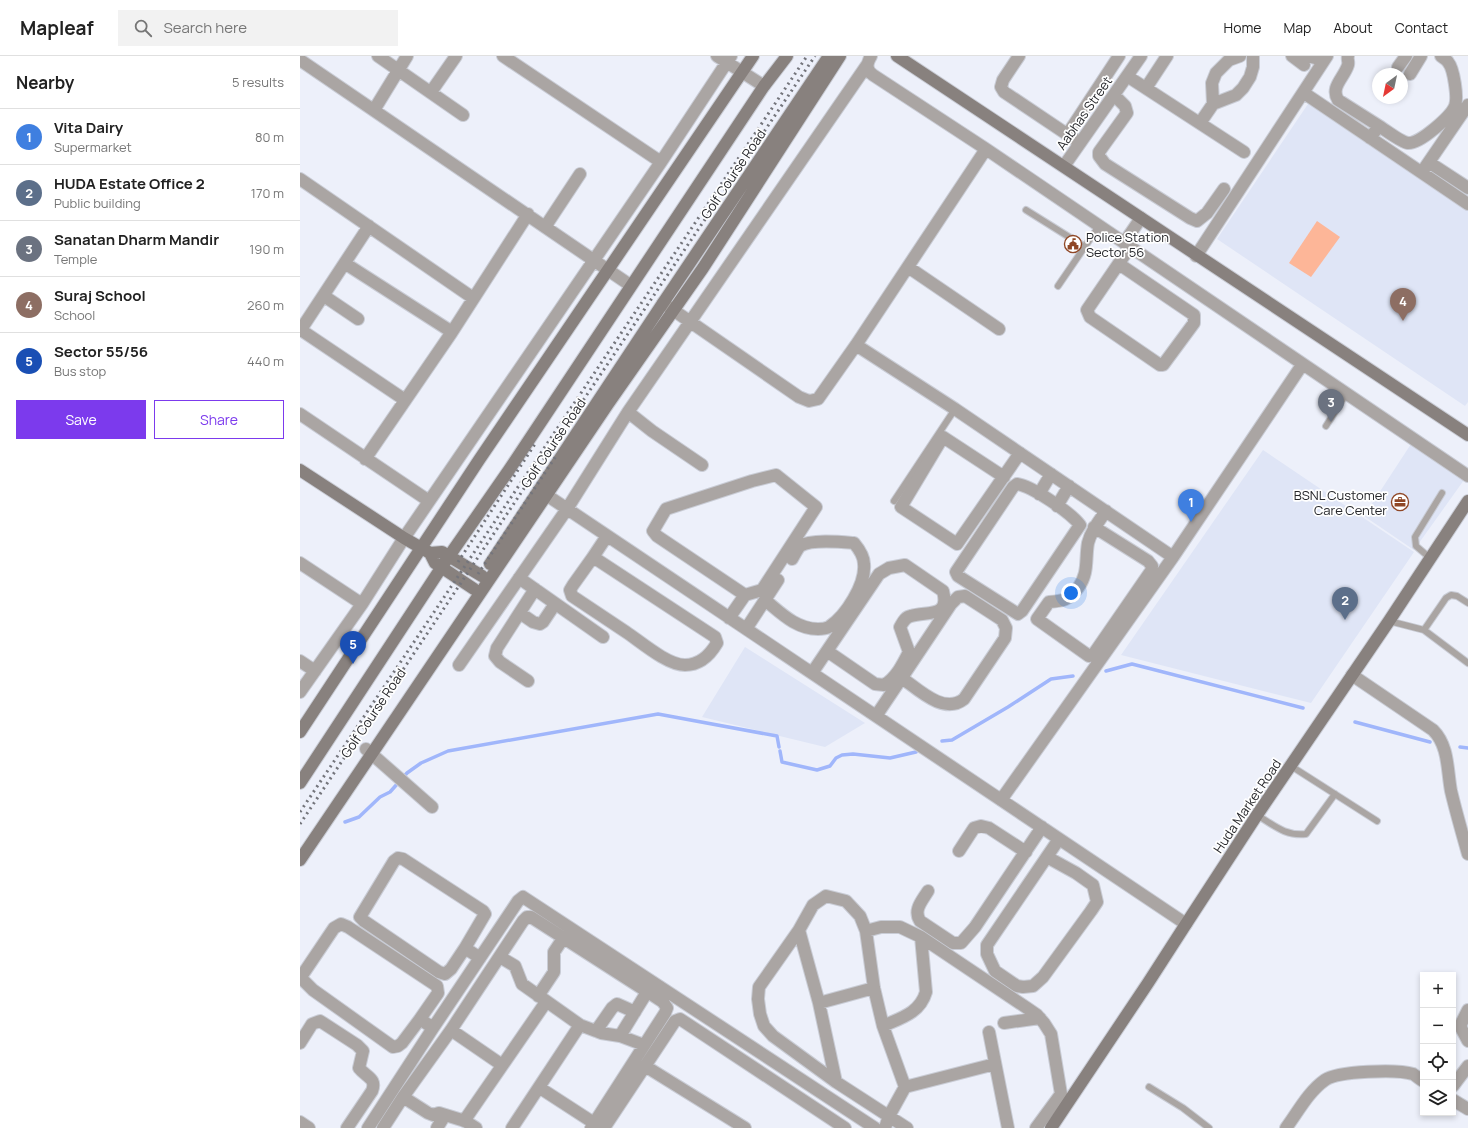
<!DOCTYPE html>
<html lang="en">
<head>
<meta charset="utf-8">
<style>
	body { margin:0; font-family:Manrope,sans-serif; background:#f2f2f2; color:#222 }
	.controls { position:absolute; right:12px; bottom:12px; display:grid; overflow:hidden; border-radius:0px; box-shadow:0 2px 6px #0003 }
	.controls button { width:36px; height:36px; display:grid; place-items:center; padding:0; border:0; border-bottom:1px solid #e0e0e0; background:#fff; color:#222; font:20px sans-serif }
	.compass { position:absolute; left:1072px; top:12px; width:36px; height:36px; border-radius:50%; background:#fff; box-shadow:0 2px 6px #0003; rotate:213deg }
	.you { position:absolute; left:771px; top:537px; width:14px; height:14px; margin:-10px; border:3px solid #fff; border-radius:50%; background:#1a73e8; box-shadow:0 0 0 6px #1a73e833 }
	.badge { display:grid; place-items:center; width:26px; height:26px; border-radius:50%; background:#7c3aed; color:#fff; font-size:13px; font-weight:700 }
	.pin { position:absolute; translate:-50% -33px; filter:drop-shadow(0 1px 2px #0008) }
	.pin::after { content:''; position:absolute; top:21px; width:14px; height:12px; background:inherit; clip-path:polygon(0 0,100% 0,50% 100%) }
	.list { margin:0; padding:0; list-style:none }
	h2 { display:flex; justify-content:space-between; align-items:center; height:52px; margin:0; padding:0 16px; font-size:17px }
	h2 small { font-size:13px; font-weight:400; color:#767676 }
	.list li { display:grid; grid-template-columns:26px 1fr auto; gap:12px; align-items:center; box-sizing:border-box; height:56px; padding:0 16px; border-top:1px solid #e0e0e0 }
	.list b { display:block; font-size:15px; white-space:nowrap }
	.list p { margin:0; font-size:13px; white-space:nowrap; color:#767676 }
	.list em { font-size:13px; font-style:normal; color:#767676 }
	.actions { display:flex; gap:8px; padding:12px 16px }
	.actions a { flex:1; padding:9px 0; border:1px solid #7c3aed; border-radius:0px; text-align:center; font-size:14px; color:#7c3aed }
	.actions .main { background:#7c3aed; color:#fff }
	.icon { flex:none; width:22px; height:22px; fill:none; stroke:currentColor; stroke-width:2; stroke-linecap:round; stroke-linejoin:round }
	.map { position:relative; flex:none; width:1168px; height:1072px; overflow:hidden }
	header { display:flex; align-items:center; gap:24px; box-sizing:border-box; height:56px; padding:0 20px; background:#fff; border-bottom:1px solid #e0e0e0 }
	header strong { font-size:19px }
	nav { display:flex; gap:22px; margin-inline-start:auto; font-size:14px }
	.search { width:280px; height:36px; background:#f2f2f2; display:flex; align-items:center; gap:10px; box-sizing:border-box; padding:0 14px; border-radius:0px; color:#767676; font-size:15px }
	main { display:flex }
	aside { flex:1; background:#fff }
	.map>svg:first-child { display:block }
	.built { fill:#dfe5f6 }
	.garden { fill:#fdb698 }
	.lines { fill:none; stroke-linecap:round; stroke-linejoin:round }
	.stream { stroke:#a0b6fb; stroke-width:3.5 }
	.lane-casing { stroke:#c9ccd5; stroke-width:8 }
	.street-casing { stroke:#c9ccd5; stroke-width:14 }
	.secondary-casing { stroke:#c9ccd5; stroke-width:14 }
	.lane { stroke:#aaa5a3; stroke-width:6 }
	.street { stroke:#aaa5a3; stroke-width:12 }
	.secondary { stroke:#88817e; stroke-width:12 }
	.rail { stroke:#74757c; stroke-width:3; stroke-dasharray:2 4; stroke-linecap:butt }
	.labels { text-anchor:middle; stroke-width:3.5; stroke-linejoin:round; paint-order:stroke }
	.street-label { font-size:13px; fill:#25262a; stroke:#fff }
	.poi-label { font-size:13px; fill:#25262a; stroke:#fff; text-anchor:start }
</style>
</head>
<body>
<header>
<strong>Mapleaf</strong>
<div class="search"><svg class="icon" aria-label="search" viewBox="0 0 24 24"><circle cx="10" cy="10" r="6"/><path d="M15 15l6 6"/></svg>Search here</div>
<nav><a>Home</a><a>Map</a><a>About</a><a>Contact</a></nav>
</header>
<main>
<aside>
<h2>Nearby<small>5 results</small></h2>
<ul class="list">
<li><span class="badge" style="background:#3f7fe0">1</span><div><b>Vita Dairy</b><p>Supermarket</p></div><em>80 m</em></li>
<li><span class="badge" style="background:#5c6f8a">2</span><div><b>HUDA Estate Office 2</b><p>Public building</p></div><em>170 m</em></li>
<li><span class="badge" style="background:#6b7280">3</span><div><b>Sanatan Dharm Mandir</b><p>Temple</p></div><em>190 m</em></li>
<li><span class="badge" style="background:#8d6e63">4</span><div><b>Suraj School</b><p>School</p></div><em>260 m</em></li>
<li><span class="badge" style="background:#1a4fb4">5</span><div><b>Sector 55/56</b><p>Bus stop</p></div><em>440 m</em></li>
</ul>
<div class="actions"><a class="main">Save</a><a>Share</a></div>
</aside>
<div class="map">
<svg width="1168" height="1072" viewBox="0 0 1168 1072">
	<rect width="100%" height="100%" fill="#edf0fa"/>
	<path class="built" d="M1010,45L1168,151V346L1165,350L917,183Z
		M1111,388L1164,424L1114,494L1064,460Z
		M963,394L1114,496L1011,647L821,599Z
		M445,591L565,667L525,691L402,661Z"/>
	<path class="garden" d="M1017,165L1040,181L1011,221L989,207Z"/>
	<g class="lines">
		<path class="stream" d="M806,615L832,608L1003,652
			M1055,666L1130,686
			M642,685L652,684L708,651L751,623L773,620
			M1160,691L1168,692
			M480,695L482,706L517,714L530,710L536,702L542,699L553,698L590,702L616,696
			M45,766L59,761L80,741L90,736L107,717L121,707L148,695L358,658L477,680L479,691"/>
		<g class="lane-casing">
			<path id="lane" d="M726,154L785,191
				M758,230L799,170
				M1026,370L1046,338
				M594,445L655,353
				M1130,502L1116,490L1115,481L1142,437
				M1089,565L1124,574L1168,607
				M1124,574L1146,542L1151,539L1157,540L1168,547
				M991,710L1077,765
				M957,759C975,770 985,780 1006,778L1035,738
				M849,1031L883,1052L909,1072"/>
		</g>
		<g class="street-casing">
			<path id="street" d="M78,0L163,59
				M203,0L361,106
				M417,0L464,30
				M571,0C567,7 565,13 573,19L686,93L1168,420
				M719,0L703,24L701,31L704,36L780,87
				M992,0L1004,9
				M1007,0L1015,2L1017,0
				M1048,0C1047,3 1049,6 1048,9C1044,22 1030,31 1038,44L1079,70
				M0,4L330,229
				M1098,11L1106,0
				M1110,18L1121,0
				M827,20L944,96
				M846,32L867,0
				M131,36L156,0
				M1004,37L1168,148
				M814,39L825,50L827,57L799,96V100L805,108L890,162L897,165L907,157L924,133
				M913,48L912,27L916,17L929,4L940,0
				M74,54L107,0
				M900,67L913,48L936,39L943,32L950,21L953,11V0
				M767,79L819,0
				M1070,82L1079,70C1087,75 1101,86 1108,87C1120,88 1151,60 1155,50C1158,42 1154,13 1148,6C1146,3 1143,2 1141,0
				M1130,107L1168,132
				M764,110L841,0
				M1122,116L1168,49
				M0,123L173,242
				M245,171L280,118
				M824,187L841,162
				M896,200L1027,0
				M46,208L152,276
				M819,208L894,259V267L863,309H860L790,261L787,254L830,191
				M608,211L699,273
				M24,240L58,263
				M363,247L499,341L509,345L518,343L556,289L686,93
				M1,274L105,344
				M0,275L69,170
				M556,289L655,353L873,501
				M328,356L352,375L402,409
				M0,358L129,445
				M65,403L152,276L228,158
				M704,421L643,381L601,451L657,488L720,397
				M717,428C732,430 771,457 780,469L722,555L718,558L658,520L656,516L713,431Z
				M239,434L886,868
				M739,438L751,418
				M757,450L769,430
				M794,471L848,505L852,510L851,515L793,599L789,600L737,563L749,546C763,545 769,544 778,532C789,517 785,504 788,487C791,475 799,465 806,455
				M293,501L273,529L270,534L272,540C290,552 308,564 326,576C341,586 367,609 385,609C400,609 410,599 417,587L415,581L293,501L307,480
				M0,507L62,548
				M219,522L303,581
				M465,544C481,557 496,573 518,573C521,573 527,572 529,571C546,560 566,528 564,508C564,500 559,493 554,487C542,486 511,483 500,490C497,493 494,500 492,503
				M220,557L233,566L240,568L243,566L255,548
				M429,562L445,539L462,534L516,451L476,419L452,425L366,453L353,475L357,480L445,539
				M446,573L478,524
				M0,605L15,615
				M159,609L267,453L328,356L567,9
				M512,617L579,518L589,512L605,509L643,535C650,562 628,555 611,560C605,561 603,566 600,571L609,596C603,608 596,622 584,629L575,628L527,595
				M1052,619L1133,674C1149,690 1147,714 1151,735C1156,756 1162,777 1168,798
				M228,625L200,606L195,600L197,592L235,533
				M0,636L62,548L104,482L361,106L431,0
				M576,660L607,614L651,548L658,541L665,540L702,564L706,572L705,582L664,643C644,659 619,634 602,622
				M66,693L132,751
				M701,744L873,501L1002,309
				M659,795L674,772L681,770L689,772L726,796
				M747,801L776,817L793,829L797,846L791,855L743,921L733,930L723,931L717,930L695,915L687,898V889L759,783
				M628,835C622,845 613,854 620,865L653,887H661L675,871L742,771
				M499,874L519,947L536,1026
				M566,875L574,932L583,970L605,1031L589,1060L585,1072
				M165,892L185,858L183,855L103,803L98,802L94,805L60,861L64,865L139,916L145,918L151,913L165,892L180,902
				M200,901L215,910L222,928L280,969L301,977L320,980L344,989
				M238,940L254,916V896L264,881
				M519,947L574,932
				M1168,954L1160,970L1168,985
				M120,963L138,937L137,930L48,871L41,868L34,872L3,918L2,923L13,934L93,991L98,990L102,987L120,963L133,972
				M704,967L740,962
				M583,970C601,962 620,957 626,936L621,881
				M151,974L202,1009
				M296,975L312,952L317,948L335,956
				M689,976L708,1072
				M320,980L347,936
				M0,987L12,968L20,965L57,989L63,995L59,1012C66,1021 77,1022 72,1035L47,1072
				M345,1010L445,1072
				M1153,1030L1168,1010
				M605,1031L695,1008
				M240,1032L294,1067
				M103,1041L128,1057L133,1059L139,1057L165,1065L176,1072
				M1153,1044L1168,1053
				M164,1065L246,946
				M0,1066L9,1072
				M68,1072L133,972L218,845L223,841L575,1072
				M83,1072L103,1041L151,974L223,865L227,861H231L354,940L363,946L367,952L365,957L291,1072
				M137,1072L145,1059
				M212,1072L280,969
				M304,1072L375,965L380,963L545,1072
				M607,1072L536,1026L473,980L464,970L460,958L458,943L459,931L499,874L513,849L526,840L546,845L560,860L566,875L581,871H600L621,881L727,952L737,959L744,967L751,978L761,1038L736,1072
				M986,1072C998,1056 1008,1036 1025,1024C1038,1015 1097,1013 1113,1018C1116,1020 1120,1023 1123,1025"/>
		</g>
		<g class="secondary-casing">
			<path id="secondary" d="M597,0C788,126 977,253 1168,379
				M0,414L104,482L130,497L135,507L174,533
				M130,497L142,496L182,520
				M190,508L363,247L529,0
				M0,676L179,404L453,0
				M0,727L145,506L209,414L464,30L487,0
				M0,804L308,348L403,212L540,0
				M751,1072L848,927L886,868L957,759L1089,565L1168,445"/>
		</g>
		<use href="#lane" class="lane"/>
		<use href="#street" class="street"/>
		<use href="#secondary" class="secondary"/>
		<path class="rail" d="M158,506L235,388
			M178,518L256,400
			M0,756L507,0
			M0,768L247,398L515,0"/>
	</g>
	<defs>
		<g id="civic-ring" transform="scale(0.9)"><circle r="9.5" fill="#fff" stroke="#8f4726" stroke-width="1.5"/><path d="M-.6-6.5H3V-4.5H.6V-3L4-1V1h2V6H-6V1h2V-1L-.6-3ZM-1.2 2.5V6h2.4V2.5Z" fill="#8f4726"/></g>
		<g id="office-ring" transform="scale(0.9)"><circle r="9.5" fill="#fff" stroke="#8f4726" stroke-width="1.5"/><path d="M-6-3h4V-5.5h4V-3h4V5H-6ZM-1-4.5V-3h2v-1.5ZM-6 0V1H6V0Z" fill="#8f4726"/></g>
	</defs>
	<g fill-rule="evenodd">
		<use href="#civic-ring" x="773" y="188"/>
		<use href="#office-ring" x="1100" y="446"/>
	</g>
	<g class="labels">
		<g class="street-label">
			<text transform="translate(784 57) rotate(-55)" y="5">Aabhas Street</text>
			<text transform="translate(433 118) rotate(-56)" y="5">Golf Course Road</text>
			<text transform="translate(253 387) rotate(-56)" y="5">Golf Course Road</text>
			<text transform="translate(73 657) rotate(-56)" y="5">Golf Course Road</text>
			<text transform="translate(947 750) rotate(-56)" y="5">Huda Market Road</text>
		</g>
		<g class="poi-label">
			<text x="786" y="186">Police Station<tspan x="786" dy="15">Sector 56</tspan></text>
			<text x="1087" y="444" text-anchor="end">BSNL Customer<tspan x="1087" dy="15">Care Center</tspan></text>
		</g>
	</g>
</svg>
<div class="controls">
<button>+</button>
<button>−</button>
<button><svg class="icon" aria-label="locate" viewBox="0 0 24 24"><circle cx="12" cy="12" r="6"/><path d="M12 2v4M12 18v4M2 12h4M18 12h4"/></svg></button>
<button><svg class="icon" aria-label="layers" viewBox="0 0 24 24"><path d="M12 4l9 5-9 5-9-5zM3 14l9 5 9-5"/></svg></button>
</div>
<svg class="compass" viewBox="-18 -18 36 36"><path d="M0-13l5 13h-10z" fill="#e53935"/><path d="M0 13l5-13h-10z" fill="#767676"/></svg>
<div class="you"></div>
<div class="pin badge" style="left:891px;top:466px;background:#3f7fe0">1</div>
<div class="pin badge" style="left:1045px;top:564px;background:#5c6f8a">2</div>
<div class="pin badge" style="left:1031px;top:366px;background:#6b7280">3</div>
<div class="pin badge" style="left:1103px;top:265px;background:#8d6e63">4</div>
<div class="pin badge" style="left:53px;top:608px;background:#1a4fb4">5</div>
</div>
</main>
</body>
</html>
